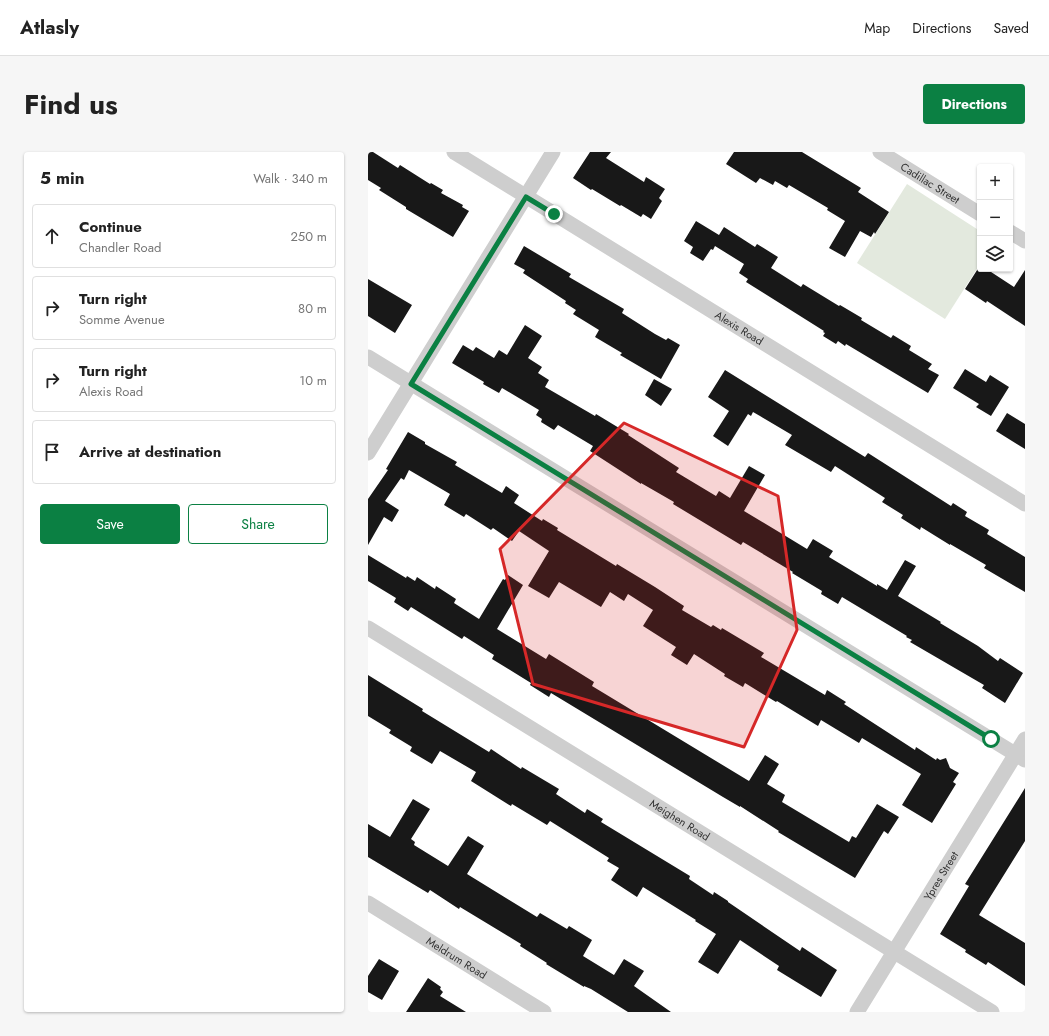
<!DOCTYPE html>
<html lang="en">
<head>
<meta charset="utf-8">
<style>
	body { margin:0; font-family:Jost,sans-serif; background:#f6f6f6; color:#222 }
	.controls { position:absolute; right:12px; top:12px; display:grid; overflow:hidden; border-radius:4px; box-shadow:0 1px 3px #0004 }
	.controls button { width:36px; height:36px; display:grid; place-items:center; padding:0; border:0; border-bottom:1px solid #e0e0e0; background:#fff; color:#222; font:20px sans-serif }
	.stop { position:absolute; width:12px; height:12px; margin:-9px; border:3px solid #0b8043; border-radius:50%; background:#fff }
	.stop.end { background:#0b8043; border-color:#fff; box-shadow:0 1px 4px #0008 }
	.list { margin:0; padding:0; list-style:none }
	h2 { display:flex; justify-content:space-between; align-items:center; height:52px; margin:0; padding:0 16px; font-size:17px }
	h2 small { font-size:13px; font-weight:400; color:#767676 }
	.list li { display:grid; grid-template-columns:26px 1fr auto; gap:12px; align-items:center; box-sizing:border-box; height:64px; margin:0 8px 8px; padding:0 8px; border:1px solid #e0e0e0; border-radius:4px }
	.list b { display:block; font-size:15px; white-space:nowrap }
	.list p { margin:0; font-size:13px; white-space:nowrap; color:#767676 }
	.list em { font-size:13px; font-style:normal; color:#767676 }
	.actions { display:flex; gap:8px; padding:12px 16px }
	.actions a { flex:1; padding:9px 0; border:1px solid #0b8043; border-radius:4px; text-align:center; font-size:14px; color:#0b8043 }
	.actions .main { background:#0b8043; color:#fff }
	.icon { flex:none; width:22px; height:22px; fill:none; stroke:currentColor; stroke-width:2; stroke-linecap:round; stroke-linejoin:round }
	.map { position:relative; flex:none; width:657px; height:860px; overflow:hidden; border-radius:4px }
	header { display:flex; align-items:center; gap:24px; box-sizing:border-box; height:56px; padding:0 20px; background:#fff; border-bottom:1px solid #e0e0e0 }
	header strong { font-size:19px }
	nav { display:flex; gap:22px; margin-inline-start:auto; font-size:14px }
	.intro { display:flex; align-items:center; justify-content:space-between; box-sizing:border-box; height:96px; padding:0 24px }
	h1 { margin:0; font-size:28px }
	.button { padding:10px 18px; border-radius:4px; background:#0b8043; color:#fff; font-size:14px; font-weight:700 }
	main { display:flex; gap:24px; padding:0 24px }
	aside { flex:1; background:#fff; border-radius:4px; box-shadow:0 1px 3px #0004 }
	.map>svg:first-child { display:block }
	.green { fill:#e3e9de }
	.building { fill:#181818 }
	.lines { fill:none; stroke-linecap:round; stroke-linejoin:round }
	.minor { stroke:#cecece; stroke-width:15 }
	.route { stroke:#0b8043; stroke-width:5 }
	.marked { fill:#d62828; fill-opacity:0.2; stroke:#d62828; stroke-width:3; stroke-linejoin:round }
	.labels { text-anchor:middle; stroke-width:4; stroke-linejoin:round; paint-order:stroke }
	.street-label { font-size:11px; fill:#313131; stroke:#fff }
</style>
</head>
<body>
<header>
<strong>Atlasly</strong>
<nav><a>Map</a><a>Directions</a><a>Saved</a></nav>
</header>
<div class="intro"><h1>Find us</h1><a class="button">Directions</a></div>
<main>
<aside>
<h2>5 min<small>Walk · 340 m</small></h2>
<ul class="list">
<li><svg class="icon" aria-label="ahead" viewBox="0 0 24 24"><path d="M12 20V5M6 11l6-6 6 6"/></svg><div><b>Continue</b><p>Chandler Road</p></div><em>250 m</em></li>
<li><svg class="icon" aria-label="right" viewBox="0 0 24 24"><path d="M7 20v-9h11M14 6l5 5-5 5"/></svg><div><b>Turn right</b><p>Somme Avenue</p></div><em>80 m</em></li>
<li><svg class="icon" aria-label="right" viewBox="0 0 24 24"><path d="M7 20v-9h11M14 6l5 5-5 5"/></svg><div><b>Turn right</b><p>Alexis Road</p></div><em>10 m</em></li>
<li><svg class="icon" aria-label="arrive" viewBox="0 0 24 24"><path d="M6 21V4h12l-3 4 3 4H6"/></svg><div><b>Arrive at destination</b></div></li>
</ul>
<div class="actions"><a class="main">Save</a><a>Share</a></div>
</aside>
<div class="map">
<svg width="657" height="860" viewBox="0 0 657 860">
	<rect width="100%" height="100%" fill="#fff"/>
	<path class="green" d="M539,32L612,79V112L577,167L489,111Z"/>
	<path class="building" d="M0,0H5L30,16L32,13L62,32L63,31L75,38L73,41L95,53L94,55L101,59L85,85L38,57V55L11,38L13,36L0,28Z
		M222,0H243L238,6L276,30L278,25L297,37L291,46L294,49L283,67L275,62L273,65L253,53L252,54L224,37L223,38L205,26Z
		M366,0H434L493,36L490,40L521,60L507,82L506,80L503,85L492,79L477,105L461,96L477,69L459,58L460,56L421,33L419,36L407,29L405,33L392,26L388,31L358,12Z
		M328,69L351,83L356,75L387,95L389,92L410,105L403,116L433,135L435,132L471,154L472,153L494,166L493,168L523,186L525,183L543,194L541,198L564,212L560,217L571,223L560,241L478,192L477,194L470,189L468,192L455,184L457,181L455,180L456,179L378,130L380,127L371,121L376,112L347,94L345,98L343,97L335,109L322,101L325,95L316,89Z
		M156,94L203,122L201,125L256,157L254,161L287,182L298,188L300,186L312,193L293,227L252,203L254,201L227,185L231,178L205,162L208,158L197,151L198,149L155,121L157,118L146,112Z
		M611,115L612,117H615L619,120L620,118L646,135L657,118V174L619,149L618,151L597,137Z
		M0,127L44,153L27,181L0,164Z
		M157,173L174,184L160,206L174,215L170,221L181,228L177,235L227,264L228,262L261,282L260,283L311,316L308,320L348,344L351,339L362,346L381,314L397,323L376,359L411,380L439,397L445,387L465,399L461,405L509,434V432L519,438L537,408L548,414L530,444L573,470L572,471L610,494L630,509L632,506L655,521L637,551L614,536L616,533L542,490L544,488L538,485L539,484L474,445L470,452L453,442L454,439L424,421L425,420L375,390L373,393L305,352L306,350L273,331V332L222,299L225,294L190,273L186,278L173,270L174,267L168,263L171,258L134,236L131,241L115,232L116,230L84,211L95,193L105,199L108,195L126,206L131,198L139,203Z
		M597,217L618,230L622,223L641,235L623,264L608,255L611,252L585,236Z
		M357,218L497,305L500,301L583,354L585,351L599,360L597,364L621,378L619,382L657,405V440L616,416L618,413L582,392V393L553,375L552,378L533,366L535,363L514,350L517,346L467,314L463,320L417,293L424,283L392,264L385,260L383,264L380,262L360,294L345,284L361,259L340,245Z
		M286,227L304,237L293,254L277,243Z
		M639,261L657,272V297L628,279Z
		M40,280L57,290V292L89,310L87,313L134,341L138,334L151,343L146,351L174,369L175,367L190,376L189,378L248,414L249,412L287,435L316,454L314,458L343,475L345,473L353,478L354,476L396,501L393,505L457,543L459,538L478,550L476,552L547,598L548,595L568,608L569,606L572,608L578,606L582,616L591,621L585,630L588,632L564,671L534,653L553,622L494,586L491,591L453,568L450,574L409,549L408,550L377,531L375,535L356,524L357,522L326,502L319,513L303,503L308,495L275,474L285,458L260,442L256,449L242,440L233,455L191,430L181,446L160,434L181,399L151,379L144,389L125,376L123,378L98,362L96,365L76,353L82,342L41,318L36,328L33,326L17,349L31,358L24,370L16,365L0,393V347L20,318L18,317Z
		M0,403L38,426L39,424L47,429L49,425L67,437L68,434L88,447L86,451L111,467L135,427L137,428L140,423L155,433L129,477L178,507L181,502L226,530L224,534L381,629L397,603L411,612L399,632L417,643L414,650L481,690L484,684L488,686L509,652L531,665L520,682L516,679L487,726L410,680L411,679L372,654V655L355,645L183,541L181,545L162,533L163,531L124,507L126,503L96,484L94,487L43,455L40,459L26,450L28,446L0,429Z
		M0,523L55,557L54,559L121,600L123,597L153,617L154,615L191,637L188,642L217,661L219,657L235,667L233,670L322,724L321,727L345,743L346,740L360,749V750L432,799L434,795L469,818L453,845L409,818L411,814L372,788L350,822L330,810L348,782L327,769L328,768L275,735L269,745L243,728L251,716L239,709L241,706L182,669L179,673L144,652L143,654L103,629L108,620L72,599L64,612L42,599L44,595L21,581L23,578L0,564Z
		M657,636V689L611,763L657,791V834L620,810L618,813L597,800L598,798L572,782L601,734L597,732Z
		M45,647L62,657L43,687L47,690L46,693L80,714L100,684L116,694L99,722L169,765L172,761L199,777L201,774L224,788L215,804L246,823L256,807L276,819L266,834L303,860H260L223,837L216,834V835L178,812L179,811L152,794L153,792L92,755L91,757L62,738L60,741L0,705V672L22,685Z
		M11,807L31,819L14,848L0,840V824Z
		M60,826L73,835L72,837L75,840L72,844L98,860H38Z"/>
	<g class="lines">
		<g class="minor">
			<path id="s1" d="M86,0L657,352"/>
			<path id="s2" d="M512,0L612,62"/>
			<path d="M642,80L657,89"/>
			<path d="M0,205L657,608"/>
			<path d="M0,301L185,0"/>
			<path id="s3" d="M0,476L624,860"/>
			<path id="s4" d="M0,751L176,860"/>
			<path id="s5" d="M489,860L657,587"/>
		</g>
	</g>
	<g class="lines">
		<path class="route" d="M186,62L158,45L43,232L623,587"/>
	</g>
	<path class="marked" d="M256,271L410,344L429,478L376,595L165,532L132,397Z"/>
	<g class="labels">
		<g class="street-label">
			<text dy="4" stroke="none"><textPath href="#s2" startOffset="59">Cadillac Street</textPath></text>
			<text dy="4" stroke="none"><textPath href="#s1" startOffset="335">Alexis Road</textPath></text>
			<text dy="4" stroke="none"><textPath href="#s3" startOffset="366">Meighen Road</textPath></text>
			<text dy="4" stroke="none"><textPath href="#s5" startOffset="160">Ypres Street</textPath></text>
			<text dy="4" stroke="none"><textPath href="#s4" startOffset="104">Meldrum Road</textPath></text>
		</g>
	</g>
</svg>
<div class="controls">
<button>+</button>
<button>−</button>
<button><svg class="icon" aria-label="layers" viewBox="0 0 24 24"><path d="M12 4l9 5-9 5-9-5zM3 14l9 5 9-5"/></svg></button>
</div>
<div class="stop" style="left:623px;top:587px"></div>
<div class="stop end" style="left:186px;top:62px"></div>
</div>
</main>
</body>
</html>
